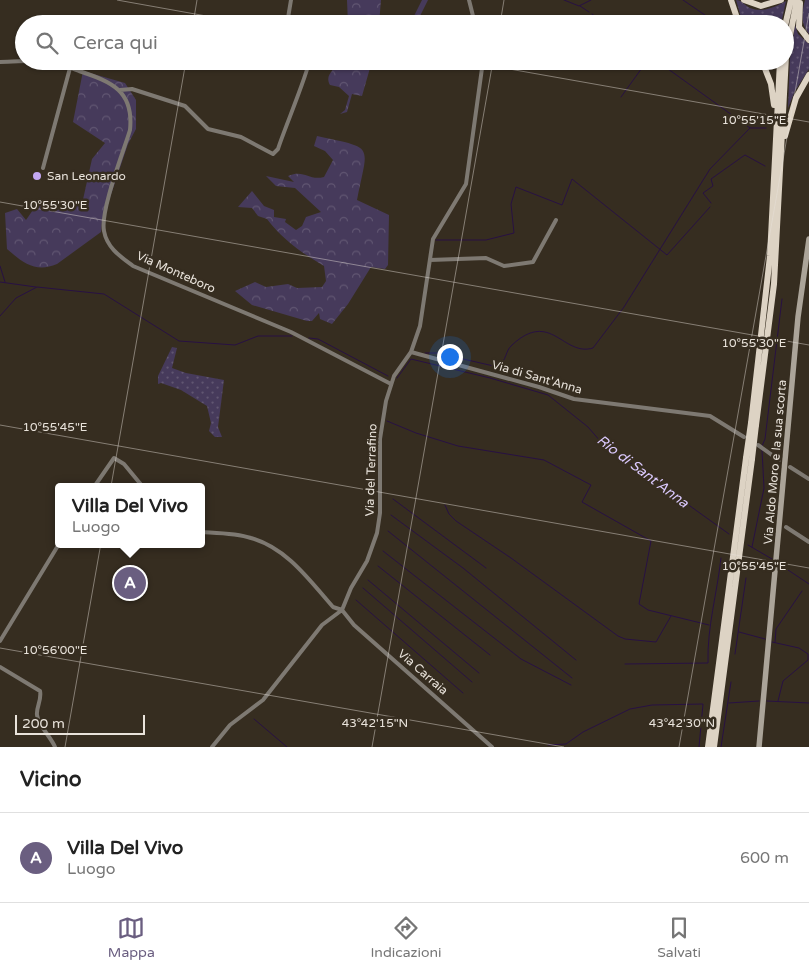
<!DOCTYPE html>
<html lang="it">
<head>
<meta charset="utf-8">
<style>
	body { margin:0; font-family:"Varela Round",sans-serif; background:#f6f6f6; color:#222 }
	.scale { position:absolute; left:15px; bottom:12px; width:130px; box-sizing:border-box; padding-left:5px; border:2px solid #e9e3db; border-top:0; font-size:14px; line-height:18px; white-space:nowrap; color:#e9e3db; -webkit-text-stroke:4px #362d20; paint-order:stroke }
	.you { position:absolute; left:449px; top:356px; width:18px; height:18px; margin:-12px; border:4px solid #fff; border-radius:50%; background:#1a73e8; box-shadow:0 0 0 8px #1a73e833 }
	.badge { display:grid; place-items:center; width:32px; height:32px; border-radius:50%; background:#6a5e80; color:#fff; font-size:16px; font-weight:700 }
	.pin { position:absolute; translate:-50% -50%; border:2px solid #fff; box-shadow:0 1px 5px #0006 }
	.popup { position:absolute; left:55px; top:483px; width:150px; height:65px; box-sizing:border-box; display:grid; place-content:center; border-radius:5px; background:#fff; filter:drop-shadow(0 1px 4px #0005); font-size:16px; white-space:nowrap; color:#767676 }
	.popup b { font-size:19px; color:#222 }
	.popup::after { content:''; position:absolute; left:50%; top:100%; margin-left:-10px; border:10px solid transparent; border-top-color:#fff }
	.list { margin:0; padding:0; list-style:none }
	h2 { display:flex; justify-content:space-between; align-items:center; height:65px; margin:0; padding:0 20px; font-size:21px }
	h2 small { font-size:16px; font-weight:400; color:#767676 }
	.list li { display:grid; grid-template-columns:32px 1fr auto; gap:15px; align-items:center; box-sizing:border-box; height:90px; padding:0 20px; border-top:1px solid #e0e0e0 }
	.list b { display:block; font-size:19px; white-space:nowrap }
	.list p { margin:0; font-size:16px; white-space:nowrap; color:#767676 }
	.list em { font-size:16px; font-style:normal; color:#767676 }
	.icon { flex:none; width:28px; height:28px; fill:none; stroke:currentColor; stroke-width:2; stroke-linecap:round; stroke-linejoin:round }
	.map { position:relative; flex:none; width:809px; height:747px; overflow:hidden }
	.search { position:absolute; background:#fff; box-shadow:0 1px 4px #0004; left:15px; right:15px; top:15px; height:55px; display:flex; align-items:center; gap:12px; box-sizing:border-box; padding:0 18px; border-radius:28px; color:#767676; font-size:19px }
	.sheet { height:155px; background:#fff }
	nav { display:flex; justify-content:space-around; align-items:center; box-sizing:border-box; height:70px; border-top:1px solid #e0e0e0; background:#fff; font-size:14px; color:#767676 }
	nav a { display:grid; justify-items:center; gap:2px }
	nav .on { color:#6a5e80 }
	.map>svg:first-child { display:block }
	.grass { fill:url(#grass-dots) }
	.forest { fill:url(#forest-crowns) }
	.cemetery { fill:url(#cemetery-stones) }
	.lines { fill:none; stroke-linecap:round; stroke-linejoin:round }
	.stream { stroke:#281143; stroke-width:1 }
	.minor { stroke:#7e7972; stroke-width:4 }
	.secondary { stroke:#aba499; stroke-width:5.5 }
	.trunk { stroke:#ddd3c4; stroke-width:6 }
	.trunk-bridge { stroke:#ddd3c4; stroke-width:6 }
	.ticks { fill:none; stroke:#e9e3db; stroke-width:1; stroke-opacity:0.45 }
	.poi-dot { fill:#c3a7f2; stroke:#362d20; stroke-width:2 }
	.labels { text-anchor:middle; stroke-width:5; stroke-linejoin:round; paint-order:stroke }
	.poi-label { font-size:12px; fill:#e9e3db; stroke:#362d20; text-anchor:start }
	.street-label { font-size:12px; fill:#e9e3db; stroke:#362d20 }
	.water-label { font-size:14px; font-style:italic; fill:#dbc9fd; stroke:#362d20 }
	.ticks-label { font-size:12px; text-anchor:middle; fill:#e9e3db; stroke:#362d20; stroke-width:5; stroke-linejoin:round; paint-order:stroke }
</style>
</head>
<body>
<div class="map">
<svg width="809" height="747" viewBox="0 0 809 747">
	<defs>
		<pattern id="grass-dots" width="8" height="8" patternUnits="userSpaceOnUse" patternTransform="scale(1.25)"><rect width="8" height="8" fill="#463a5b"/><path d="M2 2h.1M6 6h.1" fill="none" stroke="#615672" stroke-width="1.8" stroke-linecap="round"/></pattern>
		<pattern id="forest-crowns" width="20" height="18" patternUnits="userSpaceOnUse" patternTransform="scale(1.25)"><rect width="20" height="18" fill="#463a5b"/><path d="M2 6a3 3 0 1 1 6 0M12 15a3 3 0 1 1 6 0" fill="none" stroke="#615672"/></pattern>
		<pattern id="cemetery-stones" width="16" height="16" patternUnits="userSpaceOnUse" patternTransform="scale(1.25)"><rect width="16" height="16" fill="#463a5b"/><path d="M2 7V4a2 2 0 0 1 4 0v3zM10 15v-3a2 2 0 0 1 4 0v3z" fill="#615672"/></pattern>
	</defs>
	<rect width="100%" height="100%" fill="#362d20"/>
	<path class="grass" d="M736,0C742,0 744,5 750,8C763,13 775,7 786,1L781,24H743Z
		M805,0H809V34C800,23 802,12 805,0Z
		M795,25L798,34L809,44V69L795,91L788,108L790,58Z
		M172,347L177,348L172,368L186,373L224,380L218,427L222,437H215L209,431L211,423L207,406L181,390L161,383L158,384V376Z"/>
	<path class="forest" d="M347,0H381L379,24H348Z
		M422,0H428L416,24H410Z
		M340,61H372L362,96L352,94L347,112L340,114L345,110L349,96L339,87L330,85C324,75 335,69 340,61Z
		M83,71L125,83L136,100V129L128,144L102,221L101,232L57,264C36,273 23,263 7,249L5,213L17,209L26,220L35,207L62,199L82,204L92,159L105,143L73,122Z
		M317,136C376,149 368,143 357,200L389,215L388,265L385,269L371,267L348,304L332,324L320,319L319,313L312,321H307L252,305L235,291L255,282L266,287L288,284L297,288L322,287L326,281L324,266C302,253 283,240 267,219L258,216L252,208L238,207L252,191L264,206L274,210V217L286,219L285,222L296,230L302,226L306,217L321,212L295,188L276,186L266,176L294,182L288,176C305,169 308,181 324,177L333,160L325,151L314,146Z"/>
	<path class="cemetery" d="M369,438H377V452H369Z"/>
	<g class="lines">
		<path class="stream" d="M564,0L579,6L591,0
			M683,0L718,24
			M580,6L589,12
			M592,14L605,24
			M657,61L750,128H766
			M621,97L647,61
			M711,203L703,193L713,186L711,179L742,157L745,155L765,166
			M436,240H486L514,233L511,204L516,187L562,205L572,179L667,255L710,207
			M0,266L5,282
			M0,282L36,287
			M0,316L16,298L37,287L104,294L179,341L235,345L258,336H292
			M309,338L318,339L388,376
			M425,353H437L498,367C507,360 505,351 512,345C551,309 563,357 593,348L624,307L710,169L750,128
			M397,378L411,359L490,378L548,395L588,427L601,442L729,534
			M387,421L416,433L458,446L544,460L591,485L582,502L651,541L639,604L648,610L709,625
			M762,446L765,439L782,299
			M393,499L486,568
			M445,505L449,514L456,521L511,558L618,636L625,639L656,642L671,616
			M391,515L463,568L576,660
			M388,531L572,678
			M748,545L772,559
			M752,547L764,488L762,450
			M383,551L521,659L571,685
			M779,564L809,584
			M378,566L490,655
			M368,580L479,673
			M363,588L472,682
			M356,600L463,693
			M739,632L765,639
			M772,642L799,648L808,654V660L783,681L778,701
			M775,642L776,629L802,591
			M735,654L746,578
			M625,664L708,663C707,627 717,594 721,558
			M767,701L809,703
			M729,703L759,701
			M254,719L287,747
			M548,745L566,744L583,732L630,709L652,705L703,704L699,747
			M721,747L731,682"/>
		<path class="minor" d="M469,0L475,24
			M287,24L291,0
			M0,62C15,62 31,60 46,61C58,62 69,67 79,71C112,82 134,91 130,130C123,153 100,211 104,231C107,248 121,257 133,266L291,332L391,384
			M120,90L132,89L185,106L208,129L241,137L273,154L278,149C282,135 310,68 309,61
			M43,168L70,68
			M430,260L486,258L504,266L533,262L556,220
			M411,352L539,387L574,399L710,416L744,437
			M758,445L779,460
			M790,467L809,479
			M94,487L114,458L124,464L143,487
			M786,527L809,542
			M201,532C218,533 236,533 251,538C287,548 310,581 333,607L342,610
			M342,610L354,625L492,747
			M0,641L59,544
			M0,667L40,691C42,700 36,707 37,715C38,725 51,737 55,747
			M212,747L230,725L263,700L322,625L342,610L351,588L367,561L377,533L380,513V439L386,401L394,376L411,352L420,326L433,239L466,184L483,61"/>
		<path class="secondary" d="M759,747L798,317L809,239"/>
		<path class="trunk" d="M731,0L739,24
			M744,0L761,6L781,0
			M800,3L799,27L809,40
			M785,26L791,0
			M762,61L771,84L774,105
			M785,136L796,98L809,75
			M751,423L770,256L780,61
			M756,425L774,284L786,56L797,0
			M708,747L746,458
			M714,747L752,459"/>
		<path class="trunk-bridge" d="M746,458L751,423
			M752,459L756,425"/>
	</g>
	<path class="ticks" d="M117,0L251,24M193,24L197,0M500,24L504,0M464,61L809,122M0,202L809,345M0,425L809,568M0,648L564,747M65,747L186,61M372,747L493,61M679,747L809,13"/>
	<circle class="poi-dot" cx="37" cy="176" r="5"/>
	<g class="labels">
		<g class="poi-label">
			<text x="47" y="180">San Leonardo</text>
		</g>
		<g class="street-label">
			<text transform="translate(176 272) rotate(24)" y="4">Via Monteboro</text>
			<text transform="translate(537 377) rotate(16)" y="4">Via di Sant'Anna</text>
			<text transform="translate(775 462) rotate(-85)" y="4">Via Aldo Moro e la sua scorta</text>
			<text transform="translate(371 470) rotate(-88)" y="4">Via del Terrafino</text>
			<text transform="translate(423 672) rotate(41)" y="4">Via Carraia</text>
		</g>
		<g class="water-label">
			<text transform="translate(643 471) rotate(37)" y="5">Rio di Sant'Anna</text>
		</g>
	</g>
	<g class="ticks-label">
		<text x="754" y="124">10°55'15"E</text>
		<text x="55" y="209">10°55'30"E</text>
		<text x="754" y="347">10°55'30"E</text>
		<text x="55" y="431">10°55'45"E</text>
		<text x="754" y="570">10°55'45"E</text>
		<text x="55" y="654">10°56'00"E</text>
		<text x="375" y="727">43°42'15"N</text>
		<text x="682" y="727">43°42'30"N</text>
	</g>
</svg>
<div class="scale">200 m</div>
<div class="you"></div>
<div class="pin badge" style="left:130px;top:583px">A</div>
<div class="popup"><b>Villa Del Vivo</b>Luogo</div>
<div class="search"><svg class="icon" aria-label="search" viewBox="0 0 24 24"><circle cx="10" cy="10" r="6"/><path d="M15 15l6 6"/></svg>Cerca qui</div>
</div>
<section class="sheet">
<h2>Vicino<small></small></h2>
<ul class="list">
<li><span class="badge">A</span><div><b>Villa Del Vivo</b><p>Luogo</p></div><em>600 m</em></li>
</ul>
</section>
<nav>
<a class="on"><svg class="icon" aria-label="map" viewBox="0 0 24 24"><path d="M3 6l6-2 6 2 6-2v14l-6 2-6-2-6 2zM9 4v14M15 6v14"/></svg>Mappa</a>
<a><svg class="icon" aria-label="directions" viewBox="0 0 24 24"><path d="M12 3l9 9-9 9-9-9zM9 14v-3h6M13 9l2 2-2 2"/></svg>Indicazioni</a>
<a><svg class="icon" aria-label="saved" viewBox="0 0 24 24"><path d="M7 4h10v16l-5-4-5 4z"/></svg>Salvati</a>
</nav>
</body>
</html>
